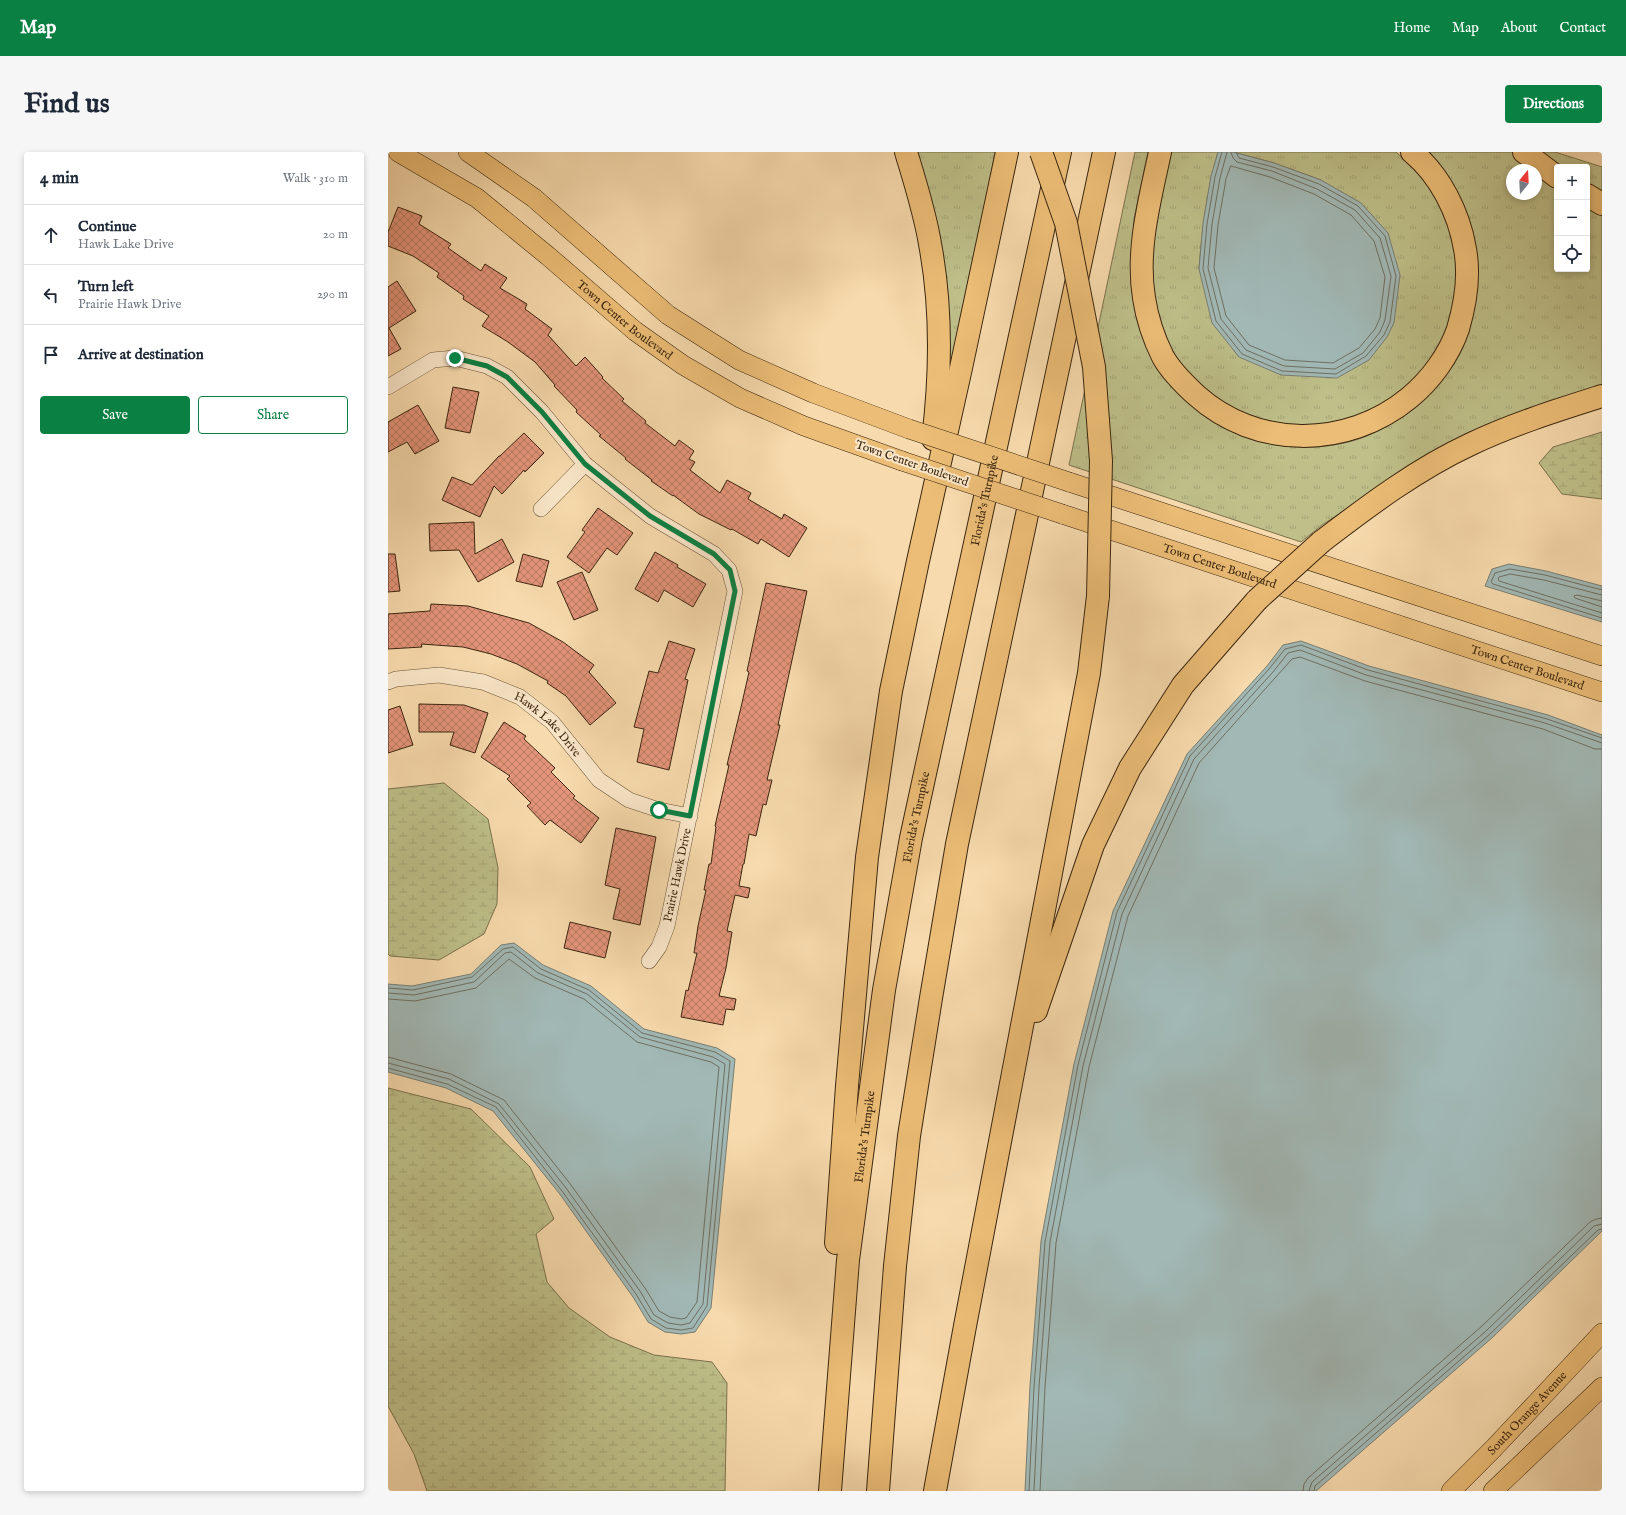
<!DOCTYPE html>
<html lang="en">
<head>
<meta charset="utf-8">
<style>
	body { margin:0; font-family:"IM FELL English",serif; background:#f6f6f7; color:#1f2937 }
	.controls { position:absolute; right:12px; top:12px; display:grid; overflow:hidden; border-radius:4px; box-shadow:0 2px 6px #0003 }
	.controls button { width:36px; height:36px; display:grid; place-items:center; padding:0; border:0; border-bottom:1px solid #e0e1e3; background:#fff; color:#1f2937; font:20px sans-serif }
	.compass { position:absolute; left:1118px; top:12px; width:36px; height:36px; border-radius:50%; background:#fff; box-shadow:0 2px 6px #0003; rotate:18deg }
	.stop { position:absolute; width:12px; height:12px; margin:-9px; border:3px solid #0b8043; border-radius:50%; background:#fff }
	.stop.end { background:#0b8043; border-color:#fff; box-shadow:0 1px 4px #0008 }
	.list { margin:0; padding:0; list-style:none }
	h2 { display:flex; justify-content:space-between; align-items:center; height:52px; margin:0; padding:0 16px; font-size:17px }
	h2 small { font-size:13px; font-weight:400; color:#747a83 }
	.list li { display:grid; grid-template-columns:26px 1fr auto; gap:12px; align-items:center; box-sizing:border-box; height:60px; padding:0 16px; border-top:1px solid #e0e1e3 }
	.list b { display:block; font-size:15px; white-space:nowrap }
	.list p { margin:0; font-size:13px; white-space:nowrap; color:#747a83 }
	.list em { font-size:13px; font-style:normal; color:#747a83 }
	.actions { display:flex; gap:8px; padding:12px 16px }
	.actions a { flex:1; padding:9px 0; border:1px solid #0b8043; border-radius:4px; text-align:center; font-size:14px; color:#0b8043 }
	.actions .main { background:#0b8043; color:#fff }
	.icon { flex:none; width:22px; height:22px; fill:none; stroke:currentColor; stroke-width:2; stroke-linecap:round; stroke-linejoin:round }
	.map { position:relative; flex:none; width:1214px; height:1339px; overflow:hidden; border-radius:4px }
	header { display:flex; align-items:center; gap:24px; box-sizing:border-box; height:56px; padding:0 20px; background:#0b8043; color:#fff }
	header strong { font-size:19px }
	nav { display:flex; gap:22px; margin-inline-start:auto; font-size:14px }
	.intro { display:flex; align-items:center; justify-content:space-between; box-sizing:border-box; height:96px; padding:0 24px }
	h1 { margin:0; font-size:28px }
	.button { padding:10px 18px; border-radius:4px; background:#0b8043; color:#fff; font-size:14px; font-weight:700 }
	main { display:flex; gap:24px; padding:0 24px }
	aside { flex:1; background:#fff; border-radius:4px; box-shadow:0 2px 6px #0003 }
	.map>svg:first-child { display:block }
	.grass { fill:url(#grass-tufts); stroke:#7c724c; fill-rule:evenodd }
	.wetland { fill:url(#wetland-marsh); stroke:#7c724c }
	.water { fill:#a1b8b5; stroke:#787e73 }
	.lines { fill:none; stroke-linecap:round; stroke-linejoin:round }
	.shore { stroke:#6e6f62; stroke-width:1 }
	.building { fill:url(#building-cross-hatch); stroke:#3b260f }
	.minor-casing { stroke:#6a5336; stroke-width:16 }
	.major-casing { stroke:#3b260f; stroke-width:20 }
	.highway-casing { stroke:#3b260f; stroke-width:24 }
	.minor { stroke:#fae7ca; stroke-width:15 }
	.major { stroke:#ecbd76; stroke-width:19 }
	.highway { stroke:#ecbd76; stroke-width:22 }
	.major-bridge-casing { stroke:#3b260f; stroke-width:20; stroke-linecap:butt }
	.highway-bridge-casing { stroke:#3b260f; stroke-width:24; stroke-linecap:butt }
	.major-bridge { stroke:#ecbd76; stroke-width:19 }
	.highway-bridge { stroke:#ecbd76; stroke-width:22 }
	.route { stroke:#0b8043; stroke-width:5 }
	.labels { text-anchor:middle; stroke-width:4; stroke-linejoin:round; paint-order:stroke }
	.street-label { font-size:12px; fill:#3b260f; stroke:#fae7ca }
</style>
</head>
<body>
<header>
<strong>Map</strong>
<nav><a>Home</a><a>Map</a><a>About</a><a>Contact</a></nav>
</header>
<div class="intro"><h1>Find us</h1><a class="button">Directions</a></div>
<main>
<aside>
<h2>4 min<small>Walk · 310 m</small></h2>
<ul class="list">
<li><svg class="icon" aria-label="ahead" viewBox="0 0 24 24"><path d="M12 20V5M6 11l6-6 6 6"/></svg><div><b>Continue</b><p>Hawk Lake Drive</p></div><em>20 m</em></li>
<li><svg class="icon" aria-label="left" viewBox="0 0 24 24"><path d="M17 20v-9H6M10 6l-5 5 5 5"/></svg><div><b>Turn left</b><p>Prairie Hawk Drive</p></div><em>290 m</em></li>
<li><svg class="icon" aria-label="arrive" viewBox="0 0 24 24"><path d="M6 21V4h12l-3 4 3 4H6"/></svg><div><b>Arrive at destination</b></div></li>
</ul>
<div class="actions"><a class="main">Save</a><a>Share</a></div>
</aside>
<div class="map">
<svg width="1214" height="1339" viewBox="0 0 1214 1339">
	<defs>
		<pattern id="grass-tufts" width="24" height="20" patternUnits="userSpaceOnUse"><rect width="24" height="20" fill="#bebf89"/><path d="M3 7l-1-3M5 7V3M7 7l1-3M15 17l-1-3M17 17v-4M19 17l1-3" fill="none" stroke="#a4a475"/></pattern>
		<pattern id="wetland-marsh" width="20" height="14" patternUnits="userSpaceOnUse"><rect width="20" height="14" fill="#bebf89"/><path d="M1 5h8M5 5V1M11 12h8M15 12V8" fill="none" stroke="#a4a475"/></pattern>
		<pattern id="building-cross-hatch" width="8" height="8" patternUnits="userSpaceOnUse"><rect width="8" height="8" fill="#e3947a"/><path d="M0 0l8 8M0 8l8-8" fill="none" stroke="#b97962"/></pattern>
	</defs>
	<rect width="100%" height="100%" fill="#f7daad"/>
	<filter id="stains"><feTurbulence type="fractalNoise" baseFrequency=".005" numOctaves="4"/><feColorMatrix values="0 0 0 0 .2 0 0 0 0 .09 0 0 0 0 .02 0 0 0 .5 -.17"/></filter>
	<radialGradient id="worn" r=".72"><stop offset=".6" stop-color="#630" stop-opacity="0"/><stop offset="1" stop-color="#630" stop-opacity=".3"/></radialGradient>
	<path class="grass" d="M528,0H607L599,45L562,226Z
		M747,0H760L746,67L744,102L792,243C804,254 816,265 831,273C883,302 953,304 1004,271C1016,264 1029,256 1038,245C1043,238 1047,227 1052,218C1063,196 1075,173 1086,151L1038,0H1167L1214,15V233L1160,249L1095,274L1024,314L934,373L913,390L681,313ZM1169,15H1199V117H1169ZM1124,18H1148V42H1124Z
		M778,0H830C819,38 814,77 811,117L933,28L886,11L845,0H1008C1048,35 1071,75 1068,130C1066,175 1044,219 1007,245C1000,251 989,254 980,258C972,262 962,269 953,271C946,272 938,272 931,272C922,273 913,274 905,274C898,274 890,271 883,269C876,268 868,267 861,264C811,245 776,200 765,148C761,126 764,104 767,81C769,54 772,27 778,0Z"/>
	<path class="wetland" d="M1214,280V347L1174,342L1151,311L1165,295Z
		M56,631L100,667L110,716L109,752L96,782L51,808L2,804L0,802V637Z
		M0,936L83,957L142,1015L166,1067L148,1082L159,1130L181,1156L222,1185L266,1203L324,1210L339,1231L337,1339H39L26,1302L0,1254Z"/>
	<path class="water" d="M830,0H845L886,11L933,28L973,51L1000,81L1012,123L1006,171L999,185L981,208L949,226L893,223L851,205L824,171L811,117L815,71L823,24Z
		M1121,412L1158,419L1214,434V470L1097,434L1104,417Z
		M913,489L981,514L1160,563L1214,583V1079L1105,1185L928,1339H637L642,1234L653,1089L686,912L725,759L799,602L879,514L895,493Z
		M126,791L155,813L203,834L256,877L329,896L347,907L323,1156L307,1180L293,1182L277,1180L260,1170L245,1145L171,1041L105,959L58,936L0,920V832L24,834L83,822L113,793Z"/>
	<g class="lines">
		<path class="shore" d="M834,0L827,25L819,72L815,117L828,169L854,202L894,219L948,222L978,204L996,183L1002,170L1008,124L997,84L970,54L931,32L885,15L851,6L848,0
			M839,0L832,26L824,72L820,116L833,167L858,198L896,214L947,217L975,201L992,180L997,168L1003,124L992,86L967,58L929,37L884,19L849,10L845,6L843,0
			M843,14L882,25L926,42L963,63L986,89L997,125L992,166L987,177L971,196L945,211L897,208L861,193L838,164L826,116L830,73L838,27Z
			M1214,438L1157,423L1122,417L1107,421L1103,430L1105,432L1214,466
			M1214,443L1156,428L1122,422L1111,425L1110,427L1111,429L1214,461
			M1214,449L1189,443L1186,444L1187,446L1214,455
			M0,836L25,838L84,825L115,797L125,795L153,817L201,838L254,881L327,900L342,909L319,1154L305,1176L293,1178L278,1176L263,1167L248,1142L174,1039L108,955L59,932L0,916
			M0,841L26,843L86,830L117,801L123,800L150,821L199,842L252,885L325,905L337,912L315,1152L302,1171L293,1173L280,1171L266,1163L252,1139L178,1036L111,952L61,927L0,911
			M0,847L27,849L88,836L121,807L147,826L196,847L249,890L323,910L331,915L309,1150L298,1166L293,1167L282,1165L271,1159L257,1136L183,1033L116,948L63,922L0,905
			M641,1339L646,1235L657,1090L690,913L729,760L802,604L881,517L897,497L913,493L980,518L1159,567L1214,586
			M646,1339L651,1235L662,1090L695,914L734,762L806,607L885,520L900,501L912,498L978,523L1157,571L1214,591
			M652,1339L657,1235L668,1091L701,915L740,764L811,611L904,507L912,505L977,529L1155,577L1207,597H1214
			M915,1339L916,1332L920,1326L1094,1174L1202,1070L1208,1067L1214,1066
			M921,1339L924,1330L1098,1179L1206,1074L1214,1072
			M926,1339L927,1334L1102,1182L1210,1078L1214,1077"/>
	</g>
	<path class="building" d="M10,55L34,64L31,72L63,92L60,96L93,119L97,112L119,126L112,136L139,152L137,157L164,177L160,183L188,214L197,205L215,225L214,226L236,247L234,249L258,269L257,271L287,294L291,288L306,299L301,307L307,310L302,318L332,341L339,328L363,341L360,347L394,367L396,362L419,376L401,405L373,387L370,392L344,377L343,378L311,362L285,343V344L263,329L264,328L237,307L238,306L211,284L213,283L188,260L189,258L166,234L167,233L147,210L120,190L94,174L101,164L75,147L76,144L49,125L51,121L25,104L0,94V80Z
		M9,129L28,159L1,176L13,197L0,204V135Z
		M65,235L91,240L82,281L57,276Z
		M30,253L51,289L27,302L19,290L0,300V270Z
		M136,281L156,301L137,320L136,318L114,342L106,334L92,365L54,348L64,325L84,333L111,304H112Z
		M210,356L245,381L229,403L219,396L201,421L179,405L197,380L194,378Z
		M86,370L87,402L114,387L126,410L90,430L71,398L42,399L41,372Z
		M267,400L290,413L289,415L318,432L305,455L276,438L270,450L247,437Z
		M0,402H7L12,439L0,440Z
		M135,402L161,409L154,435L128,429Z
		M194,420L210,458L186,468L169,430Z
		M378,431L419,439L396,545L390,573H392L379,628H384L378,653L375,652L368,684L361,682L356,712H355L351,734L362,736L360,746L347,743L339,779L344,780L338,816L331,844L348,847L346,858L338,857L335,873L293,865L298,838L300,839L309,801H306L310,774L318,738H316L321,712H323L328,675L327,674L341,613H339L354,551L361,520L359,519Z
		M43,452L80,454L141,471L175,490L206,513L201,520L228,551L202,573L178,544L159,531L160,529L129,512L103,502L75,495L33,492L34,495L0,497V462L42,459Z
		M281,489L307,497L297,527L300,528L281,618L249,610L256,577L246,575L261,519L270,521Z
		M31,552L76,553L100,561L87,601L62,593L66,580H31Z
		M12,554L25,593L0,601V558Z
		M116,570L138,584L136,587L167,616L163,620L187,644L185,646L211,666L193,691L162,668L157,673L139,654L143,651L119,627L122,624L93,605Z
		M228,676L268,685L252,773L225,767L232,737L217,733Z
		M182,770L223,780L217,806L176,796Z"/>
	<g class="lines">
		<g class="minor-casing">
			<g id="minor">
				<path d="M0,235L45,208L67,206L99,214L119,225L154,260L197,312L262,364L326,402L341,418L347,439L279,774L271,795L261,809"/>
				<path d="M153,357L197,312"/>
				<path id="s1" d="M0,530L8,527L51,523L95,530L132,545L164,570L211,628L241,648L271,658L302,664"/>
			</g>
		</g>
		<g class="major-casing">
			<g id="major">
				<path id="s2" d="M10,0L89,46L160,104L247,179L295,213L352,246L416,274L514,309"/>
				<path d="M80,0L146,46L280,163L351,208L425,241L521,277"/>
				<path d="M681,330L1214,504"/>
				<path id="s3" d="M674,362L1214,540"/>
				<path id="s4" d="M1063,1339L1106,1296L1214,1181"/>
				<path d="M1105,1339L1214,1235"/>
			</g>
		</g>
		<g class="highway-casing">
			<g id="highway">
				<path d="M518,0C527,30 537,61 542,92C554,156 553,222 545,287"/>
				<path d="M772,0C762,48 748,97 756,146C759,166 766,187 775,205C783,219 796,232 808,243C868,297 959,297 1021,246C1043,228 1061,203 1070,177C1078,150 1082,124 1077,97C1071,61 1052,23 1024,0"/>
				<path d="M1136,0L1169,25"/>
				<path d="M1199,43L1214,52"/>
				<path d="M933,390C980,354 1029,317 1083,292C1125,272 1170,258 1214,244"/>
				<path d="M648,859L705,693L742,616L795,533L869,448"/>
				<path d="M448,1091L459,934L479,705L503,539L530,409L573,216L619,0"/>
				<path id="s5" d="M442,1339L460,1108L496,838L523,686L672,0"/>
				<path d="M490,1339L507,1114L521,984L543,846L569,692L716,0"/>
				<path d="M547,1339L577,1174L701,521L710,444"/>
			</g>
		</g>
		<use href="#minor" class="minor"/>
		<use href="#major" class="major"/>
		<use href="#highway" class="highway"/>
		<g class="major-bridge-casing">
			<path id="major-bridge" d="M521,277L681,330
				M514,309L674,362"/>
		</g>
		<g class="highway-bridge-casing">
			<path id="highway-bridge" d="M653,0L678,71L706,215L713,309L710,444
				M869,448L933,390"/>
		</g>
		<use href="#major-bridge" class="major-bridge"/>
		<use href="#highway-bridge" class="highway-bridge"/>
	</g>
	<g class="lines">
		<path class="route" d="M67,206L99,214L119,225L154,260L197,312L262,364L326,402L342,418L347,439L302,664L271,658"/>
	</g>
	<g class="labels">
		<g class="street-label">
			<text dy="4" stroke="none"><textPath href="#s2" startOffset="283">Town Center Boulevard</textPath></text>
			<text transform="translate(524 311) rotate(19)" y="4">Town Center Boulevard</text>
			<text dy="4" stroke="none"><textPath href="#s5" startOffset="1004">Florida's Turnpike</textPath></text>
			<text dy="4" stroke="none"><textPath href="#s3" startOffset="166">Town Center Boulevard</textPath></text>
			<text dy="4" stroke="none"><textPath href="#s3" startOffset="490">Town Center Boulevard</textPath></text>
			<text dy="4" stroke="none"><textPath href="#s1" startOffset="175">Hawk Lake Drive</textPath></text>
			<text dy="4" stroke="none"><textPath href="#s5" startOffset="680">Florida's Turnpike</textPath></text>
			<text transform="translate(289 723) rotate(-78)" y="4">Prairie Hawk Drive</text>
			<text dy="4" stroke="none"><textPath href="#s5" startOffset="356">Florida's Turnpike</textPath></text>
			<text dy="4" stroke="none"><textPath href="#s4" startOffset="109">South Orange Avenue</textPath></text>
		</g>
	</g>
	<rect width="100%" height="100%" filter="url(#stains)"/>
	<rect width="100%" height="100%" fill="url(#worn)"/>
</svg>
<div class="controls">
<button>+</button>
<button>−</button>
<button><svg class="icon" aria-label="locate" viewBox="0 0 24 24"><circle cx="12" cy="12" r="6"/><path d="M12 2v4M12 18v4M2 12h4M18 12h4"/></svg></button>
</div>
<svg class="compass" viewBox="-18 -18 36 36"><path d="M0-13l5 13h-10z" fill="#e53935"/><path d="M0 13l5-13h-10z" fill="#747a83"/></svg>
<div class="stop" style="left:271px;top:658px"></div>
<div class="stop end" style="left:67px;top:206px"></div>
</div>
</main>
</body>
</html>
